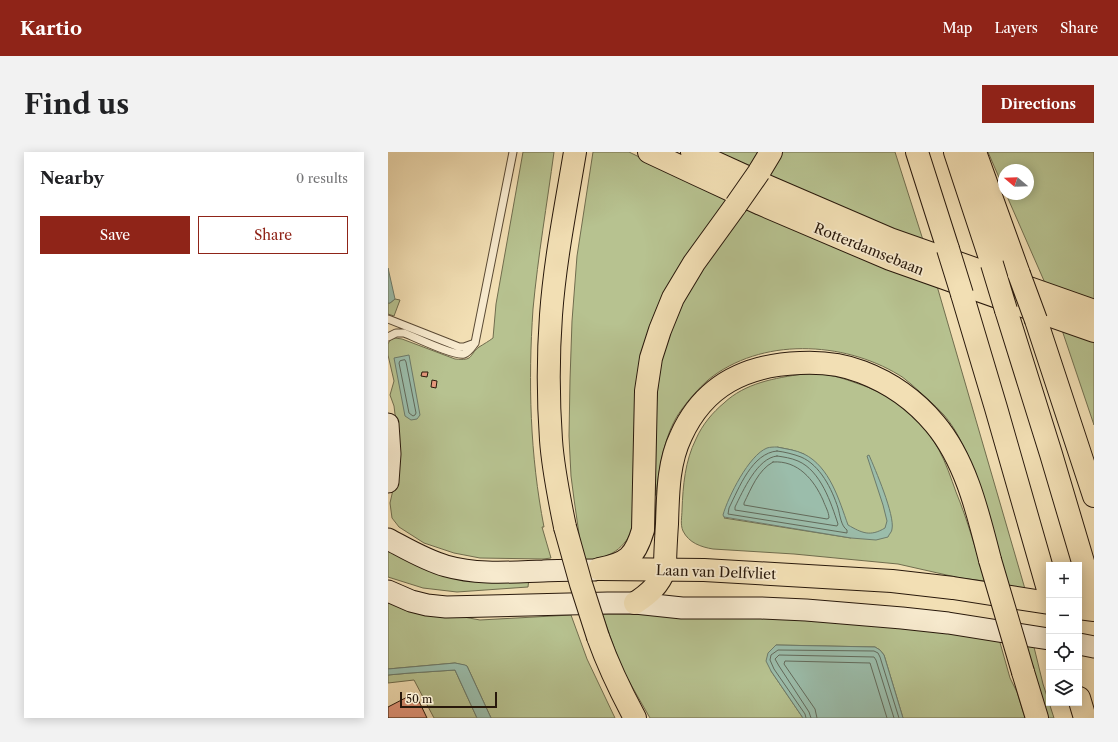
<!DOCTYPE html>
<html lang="en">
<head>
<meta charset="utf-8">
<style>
	body { margin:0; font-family:"Libre Caslon Text",serif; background:#f2f2f2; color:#202124 }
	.controls { position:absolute; right:12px; bottom:12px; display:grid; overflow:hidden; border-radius:0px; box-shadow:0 2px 10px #0003 }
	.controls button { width:36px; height:36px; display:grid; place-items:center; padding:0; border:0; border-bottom:1px solid #e0e0e0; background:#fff; color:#202124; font:20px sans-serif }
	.compass { position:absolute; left:610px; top:12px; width:36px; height:36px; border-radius:50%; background:#fff; box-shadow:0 2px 10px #0003; rotate:289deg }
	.scale { position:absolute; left:12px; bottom:10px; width:97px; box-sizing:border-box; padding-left:4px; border:2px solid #28180b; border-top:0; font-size:11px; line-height:14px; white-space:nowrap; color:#28180b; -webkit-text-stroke:3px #f7eace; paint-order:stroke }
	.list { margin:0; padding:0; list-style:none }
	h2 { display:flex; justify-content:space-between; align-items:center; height:52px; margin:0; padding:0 16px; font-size:17px }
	h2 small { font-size:13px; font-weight:400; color:#757577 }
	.actions { display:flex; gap:8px; padding:12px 16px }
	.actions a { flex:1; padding:9px 0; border:1px solid #8f2418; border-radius:0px; text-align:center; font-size:14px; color:#8f2418 }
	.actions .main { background:#8f2418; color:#fff }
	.icon { flex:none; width:22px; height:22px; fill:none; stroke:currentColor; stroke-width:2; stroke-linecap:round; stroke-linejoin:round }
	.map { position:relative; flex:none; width:706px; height:566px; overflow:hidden; border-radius:0px }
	header { display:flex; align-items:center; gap:24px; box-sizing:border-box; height:56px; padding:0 20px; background:#8f2418; color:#fff }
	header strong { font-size:19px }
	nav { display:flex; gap:22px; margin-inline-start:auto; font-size:14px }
	.intro { display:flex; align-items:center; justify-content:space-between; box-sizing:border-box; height:96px; padding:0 24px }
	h1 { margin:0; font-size:28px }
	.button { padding:10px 18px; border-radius:0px; background:#8f2418; color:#fff; font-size:14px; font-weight:700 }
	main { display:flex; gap:24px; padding:0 24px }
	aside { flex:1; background:#fff; border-radius:0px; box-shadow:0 2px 10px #0003 }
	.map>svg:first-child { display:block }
	.green { fill:#b7c290; stroke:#706d4e; fill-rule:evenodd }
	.water { fill:#9bbdab; stroke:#6d7b6b }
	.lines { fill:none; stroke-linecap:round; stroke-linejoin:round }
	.shore { stroke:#626a5b; stroke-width:1 }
	.building { fill:#e6997e; stroke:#28180b }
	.service-casing { stroke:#5a4a35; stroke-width:9 }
	.secondary-casing { stroke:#28180b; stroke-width:23 }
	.primary-casing { stroke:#28180b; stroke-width:24 }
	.trunk-casing { stroke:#28180b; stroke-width:24 }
	.motorway-casing { stroke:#28180b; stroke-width:24 }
	.service { stroke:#f7eace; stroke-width:7 }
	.secondary { stroke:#f7eace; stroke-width:21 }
	.primary { stroke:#f2dfb4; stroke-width:22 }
	.trunk { stroke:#f2dfb4; stroke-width:22 }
	.motorway { stroke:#f2dfb4; stroke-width:22 }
	.motorway-bridge-casing { stroke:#28180b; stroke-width:24; stroke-linecap:butt }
	.motorway-bridge { stroke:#f2dfb4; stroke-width:22 }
	.labels { text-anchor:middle; stroke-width:3.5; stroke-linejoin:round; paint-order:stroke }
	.street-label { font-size:14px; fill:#28180b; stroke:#f7eace }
</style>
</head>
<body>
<header>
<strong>Kartio</strong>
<nav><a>Map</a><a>Layers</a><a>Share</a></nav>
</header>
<div class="intro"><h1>Find us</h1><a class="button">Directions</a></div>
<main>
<aside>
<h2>Nearby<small>0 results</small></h2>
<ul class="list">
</ul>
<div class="actions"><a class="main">Save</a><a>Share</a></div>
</aside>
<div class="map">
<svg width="706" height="566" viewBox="0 0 706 566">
	<rect width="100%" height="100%" fill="#f2dfb4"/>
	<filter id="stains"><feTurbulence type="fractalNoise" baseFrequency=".005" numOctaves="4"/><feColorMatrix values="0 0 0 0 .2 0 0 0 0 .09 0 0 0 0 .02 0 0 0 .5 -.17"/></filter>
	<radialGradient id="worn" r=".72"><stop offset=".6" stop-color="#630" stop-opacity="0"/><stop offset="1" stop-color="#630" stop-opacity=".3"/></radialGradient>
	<path class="green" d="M135,0H166C159,52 150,104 145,157C140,230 142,303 156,375H154L163,406L155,407L92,406L66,401L36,391L11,375L4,366L2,351L9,320L10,287L6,254L2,243L6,229L0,203V192L2,188L7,186L14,187L67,207C86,209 80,204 91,195C96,192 101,189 105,186L108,152Z
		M205,0H241L339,48C316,80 291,112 273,147C269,155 266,164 262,173L246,377C231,402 222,404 195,410L186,347L183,324L181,284L182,228L184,169L189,104Z
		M326,0H370L361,15Z
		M388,0H507L535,88L508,79L376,22Z
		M600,0H706V149L657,131L618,42H640V18H616V37Z
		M354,55L549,134L637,437L615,433C609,408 602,384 596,360C587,326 579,290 556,263C546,252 534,242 523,232C519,229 515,225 511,223C455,189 373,185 320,228C311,236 301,247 294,257C277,279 271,315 268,343H267L268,254L273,204L296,142Z
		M7,147L12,148L6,164L0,162V151H2Z
		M674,178L706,189V273Z
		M415,222C421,222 427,221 433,222C445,223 457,227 468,231C503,242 533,265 551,298C558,311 563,326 568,340C580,369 588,399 597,429L572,426L510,412L406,402L325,397C313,395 301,391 295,379C292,372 294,365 294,358C295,333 297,309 308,287C314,273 325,260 336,251C357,231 387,226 415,222ZM389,295L404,298L416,302L463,386L336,366Z
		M0,394L141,426L140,435L69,440L35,436L0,425Z
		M0,451L92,468L183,463L199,507L227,566H103L79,514L67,511L0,517Z
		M214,462L427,465L611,487L622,526L629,540L637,566H515L496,503L492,498L487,495L388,493L383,519L415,566H262L234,517Z
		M637,490L645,491L655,532L666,566H658Z
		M67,518L89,566H46L26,528L0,531V523L22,521Z"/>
	<path class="water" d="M0,116L7,147L2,151H0Z
		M21,203L32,263L29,267L23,268L17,264L6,206Z
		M389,295C398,297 408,298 416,302C442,315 451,348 460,373C474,381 482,385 497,376L499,369L495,353L479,304L481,303C487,317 507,363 504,377C504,380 501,382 500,385L488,388L463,386L336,365L335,363C340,345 361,303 379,296C382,295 386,295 389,295Z
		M388,493L487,495L492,498L496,503L515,566H415L383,519L378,509L380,501Z
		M67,511L77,513L79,514L103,566H89L67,518L22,521L0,523V517Z"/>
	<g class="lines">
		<path class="shore" d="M17,208L18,210L28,261L27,263L25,264L21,261L11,211L12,209Z
			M389,299C397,300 405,302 413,305C432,313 444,337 450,356C452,363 453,374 459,378V381L340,362L341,356C351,336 364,301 389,299Z
			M389,304C396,305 403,306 410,309C433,319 443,351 450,372L449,374L347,358V355C355,339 369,306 389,304Z
			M385,310C410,308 426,328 435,348C437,354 441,360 441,366L439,367L356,353V351C363,337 370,318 385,310Z
			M418,566L417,562L386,517L382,508L383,503L390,498L486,499L490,501L492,505L511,566
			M423,566L421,560L391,514L387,507L391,503L486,505L488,508L506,566
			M429,566L427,557L396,512L397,509L482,511L499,566"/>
	</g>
	<path class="building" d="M34,220H40L39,225L33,224Z
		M44,228L49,229L48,236L43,235Z
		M27,541L39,566H0V555Z"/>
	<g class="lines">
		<g class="service-casing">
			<path id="service" d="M0,167L71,195H76L87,191
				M0,185L8,181H16C27,185 65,204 76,202C81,200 84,195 87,191L125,0"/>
		</g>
		<g class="secondary-casing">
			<path id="secondary" d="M0,272L2,302L0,330
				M0,387C19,397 37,408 58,414C90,423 122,420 155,419C172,418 189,418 206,418
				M0,439L23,449L39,453L58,455L220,451H247L294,456H373L418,458L514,466L560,471L661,487
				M691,492L706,495"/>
		</g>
		<g class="primary-casing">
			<path id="primary" d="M261,0L308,22L373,52L502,107L706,179
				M304,0L381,35L502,87L706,159"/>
		</g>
		<g class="trunk-casing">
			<path id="trunk" d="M213,417L316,418L504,429L565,436L661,451
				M691,456L706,458"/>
		</g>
		<g class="motorway-casing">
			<path id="motorway" d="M529,0L560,97
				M567,0L604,112
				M587,0L631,122
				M371,20L383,0
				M574,142L608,256L661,441
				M618,158L663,302L706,447
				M648,168L706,344
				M177,375C171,346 165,317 163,288C160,246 160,204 163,163C167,108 178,54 187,0
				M211,417C239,412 247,405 255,378L258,239L263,206L272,178L285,146L306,111L348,53
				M247,451C261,442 271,433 277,417C277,402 278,387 279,372C280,342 280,311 293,284C316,233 358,213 412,211C433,210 454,212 474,220C503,231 527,248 547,272C578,309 590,361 602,408
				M210,485C220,513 233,540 247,566
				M635,520L649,566
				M691,546L697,566"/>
		</g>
		<use href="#service" class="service"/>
		<use href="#secondary" class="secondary"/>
		<use href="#primary" class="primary"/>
		<use href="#trunk" class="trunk"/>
		<use href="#motorway" class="motorway"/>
		<g class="motorway-bridge-casing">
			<path id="motorway-bridge" d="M348,53L371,20
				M560,97L574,142
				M604,112L618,158
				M631,122L648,168
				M177,375L193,432L210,485
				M602,408L635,520"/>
		</g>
		<use href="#motorway-bridge" class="motorway-bridge"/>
	</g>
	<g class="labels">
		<g class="street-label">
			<text transform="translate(481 97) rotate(22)" y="5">Rotterdamsebaan</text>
			<text transform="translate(328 420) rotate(2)" y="5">Laan van Delfvliet</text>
		</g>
	</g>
	<rect width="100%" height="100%" filter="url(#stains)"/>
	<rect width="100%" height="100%" fill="url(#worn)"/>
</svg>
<div class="controls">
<button>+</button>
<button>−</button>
<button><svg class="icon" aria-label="locate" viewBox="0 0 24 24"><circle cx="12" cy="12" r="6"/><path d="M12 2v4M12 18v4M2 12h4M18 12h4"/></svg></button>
<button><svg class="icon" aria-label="layers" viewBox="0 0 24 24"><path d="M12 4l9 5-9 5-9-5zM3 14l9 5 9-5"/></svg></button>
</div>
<svg class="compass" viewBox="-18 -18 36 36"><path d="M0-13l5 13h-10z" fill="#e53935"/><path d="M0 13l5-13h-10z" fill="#757577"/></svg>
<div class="scale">50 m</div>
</div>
</main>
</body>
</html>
